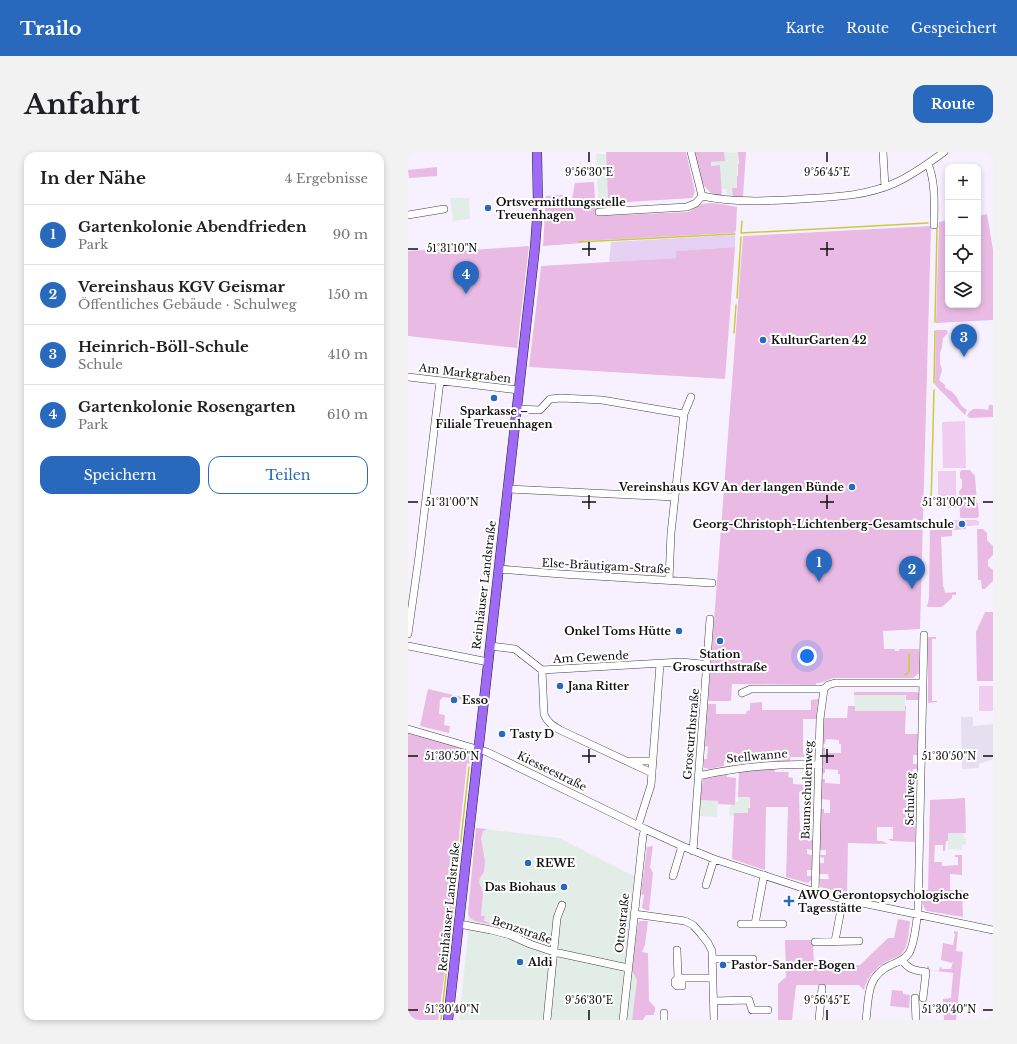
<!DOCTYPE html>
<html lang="de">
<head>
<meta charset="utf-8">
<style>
	body { margin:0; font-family:"Libre Baskerville",serif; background:#f2f2f2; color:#202124 }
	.controls { position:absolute; right:12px; top:12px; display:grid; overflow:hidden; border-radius:8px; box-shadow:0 2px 6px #0003 }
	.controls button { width:36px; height:36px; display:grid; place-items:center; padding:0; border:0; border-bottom:1px solid #e0e0e0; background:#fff; color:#202124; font:20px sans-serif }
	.you { position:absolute; left:399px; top:504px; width:14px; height:14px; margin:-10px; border:3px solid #fff; border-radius:50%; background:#1a73e8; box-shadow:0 0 0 6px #1a73e833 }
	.badge { display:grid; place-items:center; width:26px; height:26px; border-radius:50%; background:#2868bd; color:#fff; font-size:13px; font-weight:700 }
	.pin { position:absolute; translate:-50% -33px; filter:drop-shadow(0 1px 2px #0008) }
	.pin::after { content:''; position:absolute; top:21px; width:14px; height:12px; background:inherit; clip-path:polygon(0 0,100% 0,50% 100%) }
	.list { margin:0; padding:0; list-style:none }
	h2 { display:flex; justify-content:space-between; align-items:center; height:52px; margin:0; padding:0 16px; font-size:17px }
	h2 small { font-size:13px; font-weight:400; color:#757577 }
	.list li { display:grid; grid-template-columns:26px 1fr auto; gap:12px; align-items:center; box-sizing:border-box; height:60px; padding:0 16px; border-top:1px solid #e0e0e0 }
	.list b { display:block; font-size:15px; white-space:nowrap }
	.list p { margin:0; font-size:13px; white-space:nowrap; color:#757577 }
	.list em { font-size:13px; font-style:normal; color:#757577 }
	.actions { display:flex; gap:8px; padding:12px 16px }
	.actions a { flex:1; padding:9px 0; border:1px solid #2868bd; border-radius:12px; text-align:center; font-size:14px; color:#2868bd }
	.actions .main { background:#2868bd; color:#fff }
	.icon { flex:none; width:22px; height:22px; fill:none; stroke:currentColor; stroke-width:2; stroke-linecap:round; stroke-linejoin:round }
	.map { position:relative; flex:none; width:585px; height:868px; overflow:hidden; border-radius:12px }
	header { display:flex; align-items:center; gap:24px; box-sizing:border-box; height:56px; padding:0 20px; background:#2868bd; color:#fff }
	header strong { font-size:19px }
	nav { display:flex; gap:22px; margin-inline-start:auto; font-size:14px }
	.intro { display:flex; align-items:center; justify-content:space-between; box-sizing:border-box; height:96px; padding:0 24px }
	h1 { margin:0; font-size:28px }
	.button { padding:10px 18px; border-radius:12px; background:#2868bd; color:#fff; font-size:14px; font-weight:700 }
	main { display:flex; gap:24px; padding:0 24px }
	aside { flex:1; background:#fff; border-radius:12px; box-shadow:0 2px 6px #0003 }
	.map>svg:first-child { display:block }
	.industrial { fill:#e3ede8 }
	.farmland { fill:#e4d1f4 }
	.green { fill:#e9bbe4 }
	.pitch { fill:#efccf0 }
	.plaza { fill:#e5dfef }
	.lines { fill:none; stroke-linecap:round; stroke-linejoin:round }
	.stream { stroke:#c9cb3e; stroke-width:1.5 }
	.minor-casing { stroke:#424242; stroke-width:8 }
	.major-casing { stroke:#202020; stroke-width:10 }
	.minor { stroke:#fff; stroke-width:7 }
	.major { stroke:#9e6af6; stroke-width:9 }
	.ticks { fill:none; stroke:#0f0f0f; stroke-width:1.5 }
	.poi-dot { fill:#2868bd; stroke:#fff; stroke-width:1.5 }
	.labels { text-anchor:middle; stroke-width:4; stroke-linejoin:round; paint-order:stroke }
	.poi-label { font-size:11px; font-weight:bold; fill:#0f0f0f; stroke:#fff; text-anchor:start }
	.street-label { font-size:11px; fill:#0f0f0f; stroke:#fff }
	.ticks-label { font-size:10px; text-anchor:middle; fill:#0f0f0f; stroke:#fff; stroke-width:4; stroke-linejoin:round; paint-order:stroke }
</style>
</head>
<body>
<header>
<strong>Trailo</strong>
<nav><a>Karte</a><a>Route</a><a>Gespeichert</a></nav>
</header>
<div class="intro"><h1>Anfahrt</h1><a class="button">Route</a></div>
<main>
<aside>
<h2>In der Nähe<small>4 Ergebnisse</small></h2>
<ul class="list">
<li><span class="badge">1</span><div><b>Gartenkolonie Abendfrieden</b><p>Park</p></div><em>90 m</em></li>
<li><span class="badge">2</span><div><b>Vereinshaus KGV Geismar</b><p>Öffentliches Gebäude · Schulweg</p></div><em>150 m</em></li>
<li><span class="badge">3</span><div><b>Heinrich-Böll-Schule</b><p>Schule</p></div><em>410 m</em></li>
<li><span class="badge">4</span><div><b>Gartenkolonie Rosengarten</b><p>Park</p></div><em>610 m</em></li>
</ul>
<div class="actions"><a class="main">Speichern</a><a>Teilen</a></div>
</aside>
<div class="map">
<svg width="585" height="868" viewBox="0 0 585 868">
	<rect width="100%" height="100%" fill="#f7f1ff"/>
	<path class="industrial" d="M316,0L330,1L329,36L325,45L319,44L318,37H313L312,13L303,14V10L316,9Z
		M188,2H198L200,48L190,49Z
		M42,46H61L62,67L45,69Z
		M446,543H497V559H447Z
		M330,645H342L340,661H327L326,664L321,663L322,653H326L327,649H330Z
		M292,648L310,649L309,665L291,664Z
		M68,676L151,686L226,724L222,762L230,768L224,819L229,828L224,868H51L60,782V761Z
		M540,681H556V686H558V692L554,693V698L540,697Z"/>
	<path class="farmland" d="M327,83V95L269,99V106L201,110L203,90Z"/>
	<path class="green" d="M198,0H278L287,40L284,46L205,51V56L203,57L199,53L198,48H200Z
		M287,0H316L317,9L303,10V14L312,13L314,44C291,42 291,18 287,0Z
		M329,0H338L335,45H325L324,36H329V24H330V12H331L330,1Z
		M29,15V24L1,26L0,18Z
		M186,30L188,64L280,60C285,59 288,53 294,52C305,50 318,53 329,55L328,79L326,81L174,89V91L135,94L138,44L155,43V48L164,47L167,31Z
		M579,62L585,98V168L528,171L531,70L540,68V153H570V64Z
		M523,74L512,477L475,479L476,497H487V499H491V497H511V521L505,526H425L412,531H408V533L324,532L323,549H300L335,84Z
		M121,94L109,196L0,184V99L50,96L51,99Z
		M327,95L317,227L121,215L133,114L268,106V99Z
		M528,178H539L540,181L535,186L534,195L532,201V211L534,218L531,228L537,233V236C540,238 544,239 546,242C552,248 550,253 559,258L557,263L527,233Z
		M581,253H585V265L562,266L559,264C563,254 571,257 580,258Z
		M554,318H562L567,324L569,351H570L571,364L569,366H553L552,365L551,339L554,336V328L552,326V320Z
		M568,368L571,370V373L558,374V377L544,378V384L533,385L535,435H536L537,441L548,440V443H544V446L534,455H519L521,445L522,374L525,369Z
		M569,377H575L579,381V388L585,394V403L580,408V414L585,418V429L577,437H574L573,428H570Z
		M577,460H585V529H569L568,480Z
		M520,485H528V487H524V549H529V550L520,551Z
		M20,537L58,546V548L35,545L32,548L31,562L37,563L36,573L42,574L41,581L12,574Z
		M446,540H509L511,541V548H498V543H446Z
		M410,547L408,567H395V602L407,603L405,608L401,609V605H382V609H365V605L350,606V610L332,612L331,608L316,609V614L301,617L296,616V607H299L300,595L297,594L300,552H308V562H338L339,559L342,558V551L354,550V558H403V548Z
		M440,554H447V559H497V554H498L497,582H510L509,603H505V612H509V617H505L504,625H509V630L504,631V639H508V644H504V653H508L507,690L483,689L480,687H485V675H469V689H474L480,692L440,691L439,742L412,735L411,727H421L420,722H411V711H416V706L412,705V703H418V698H412L413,657H416V661H422V648L413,647L414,627H417V631L432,632V622H430V618L417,617V621L414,622L415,596H417V601H433V592H431V588L418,587L417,592L415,591L416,566H439Z
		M0,579L53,595L57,600L60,601L62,612L59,611L49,703L44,771L30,868H0Z
		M366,616L367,620H381L380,625L385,626V632L402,633L401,640H391L392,678H401L400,687L405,688L404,698L399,697V702L404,703V718H399V724H404L403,728L400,731L378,725L380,655H358L357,718L324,707L326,661H340V656H342V645H330L331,619Z
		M319,621V625L328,626L327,653L310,652V649L292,648L295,627Z
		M557,646L558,681H540V689H538L537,699H535V693H527L526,710H534V714L550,713V705H547V703H554V723L542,722V738H554L555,765L519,759C513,754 515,747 515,740L520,737L522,648Z
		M68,676L79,677L75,679L73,687L77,709L76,720L72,726L71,730L75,740L73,764H77L76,769L101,777L67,769L62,766L60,761Z
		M245,694L242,715L245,721L241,759L234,756L236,743L233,742L239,695Z
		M490,767L501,769L502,770C501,777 500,795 495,800C493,804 488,805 484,807C469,814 461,821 456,838L451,833H389L388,834L384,868H370V832L378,825L377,788H405L406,814L452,813L480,786H486Z
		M232,769H240L237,793L234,800L240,801L241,849L247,855V860H246V863H238L235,868H224L229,828L224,819L230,771Z
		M546,779L550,780L548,799L555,800L548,868H536L535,847L543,846L545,821L519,818V814H521V818L531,819L532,815H533L534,817H543L545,809L544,811L533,808L535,791L545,793L547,782L546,781Z
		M484,838L495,839V842L502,843L501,856L482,854Z"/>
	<path class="pitch" d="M557,269L558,316H535L534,270Z
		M530,319H548V356H530Z
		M568,368L571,370V373L536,374V369Z
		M571,534H585V559H571Z"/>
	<path class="plaza" d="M553,565H565V574L585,572V607L571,612V616L554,617Z"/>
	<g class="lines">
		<path class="stream" d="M334,69L333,81L520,71
			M171,90L327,82
			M329,146L333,85
			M527,170L529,76
			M326,181L328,153
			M526,231L527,179
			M523,352L526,238
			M497,523L501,520V502
			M33,868L61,615"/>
		<g class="minor-casing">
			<path id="minor" d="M283,0L294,44C327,51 360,49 394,47C426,45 458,44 487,31C505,23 521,11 536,0
				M475,0L477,35
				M520,12C528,31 526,53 526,73
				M191,60L279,55L288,51L294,44
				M0,63L36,57
				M0,225L111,238
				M109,257L132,258L142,247L153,246L194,248L276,262
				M99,337L267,345
				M91,417L153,422L304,431
				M261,428L263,381L276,262L283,245
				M0,482L11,404L32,229
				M0,494L80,510
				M82,494L107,497L134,518L273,510L294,512
				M134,518L136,562C139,570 144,573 152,578L244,621
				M334,541L343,537H416L420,533L427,531H515
				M0,577L79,600L237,677L274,694L306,707L407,740L435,747L585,778
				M221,609H245
				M290,624C331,615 370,611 411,613
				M230,674L243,633L252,512
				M285,699L302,467
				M265,724L274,694
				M298,733L306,707
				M407,740L412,567L416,537
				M226,762L277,769L285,773L293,782L300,791L304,799L306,868
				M51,772L83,778L102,783L122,792L146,800L220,816
				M333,772H375
				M347,772L356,723
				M427,789L435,747
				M407,790L451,789
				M269,798L270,826H305
				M305,807H345
				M494,808C501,818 506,818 518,820L515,846
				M270,826L267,829V832L269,834H274V826
				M507,846L508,868
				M306,849L341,848L344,858H360
				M256,861V868
				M139,868L149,766L154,753
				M215,868L235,683L237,677
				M411,868L414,836
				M458,868C461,845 458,824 483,813C489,810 497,808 501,801C507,791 508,771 510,759L516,483"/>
		</g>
		<g class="major-casing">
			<path id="major" d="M40,868L127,95L130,54L129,0"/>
		</g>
		<use href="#minor" class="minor"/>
		<use href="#major" class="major"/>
	</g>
	<path class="ticks" d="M181,0V10M419,0V10M181,90V104M419,90V104M0,97H10M174,97H188M412,97H426M181,343V357M419,343V357M0,350H10M174,350H188M412,350H426M575,350H585M181,597V611M419,597V611M0,604H10M174,604H188M412,604H426M575,604H585M0,858H10M181,858V868M419,858V868M575,858H585"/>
	<g class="poi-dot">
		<circle cx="80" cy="56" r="4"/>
		<circle cx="355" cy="188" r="4"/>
		<circle cx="86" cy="246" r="4"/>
		<circle cx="444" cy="335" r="4"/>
		<circle cx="554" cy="372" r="4"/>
		<circle cx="271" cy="479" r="4"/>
		<circle cx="312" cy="489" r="4"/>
		<circle cx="152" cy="534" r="4"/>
		<circle cx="46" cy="548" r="4"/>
		<circle cx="94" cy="582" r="4"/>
		<circle cx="120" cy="711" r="4"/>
		<circle cx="156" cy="735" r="4"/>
		<path d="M379 743h4v4h4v4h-4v4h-4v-4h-4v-4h4z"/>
		<circle cx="112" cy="810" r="4"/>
		<circle cx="315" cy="813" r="4"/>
	</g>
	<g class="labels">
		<g class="poi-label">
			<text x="88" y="54">Ortsvermittlungsstelle<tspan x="88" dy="13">Treuenhagen</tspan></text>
			<text x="363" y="192">KulturGarten 42</text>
			<text x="86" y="263" text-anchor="middle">Sparkasse –<tspan x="86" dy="13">Filiale Treuenhagen</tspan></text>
			<text x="436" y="339" text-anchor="end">Vereinshaus KGV An der langen Bünde</text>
			<text x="546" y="376" text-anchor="end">Georg-Christoph-Lichtenberg-Gesamtschule</text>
			<text x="263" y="483" text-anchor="end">Onkel Toms Hütte</text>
			<text x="312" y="506" text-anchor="middle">Station<tspan x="312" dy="13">Groscurthstraße</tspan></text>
			<text x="160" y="538">Jana Ritter</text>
			<text x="54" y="552">Esso</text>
			<text x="102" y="586">Tasty D</text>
			<text x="128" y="715">REWE</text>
			<text x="148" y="739" text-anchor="end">Das Biohaus</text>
			<text x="390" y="747">AWO Gerontopsychologische<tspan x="390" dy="13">Tagesstätte</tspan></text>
			<text x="120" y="814">Aldi</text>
			<text x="323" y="817">Pastor-Sander-Bogen</text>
		</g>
		<g class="street-label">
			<text transform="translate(57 221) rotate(7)" y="4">Am Markgraben</text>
			<text transform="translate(198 414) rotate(3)" y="4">Else-Bräutigam-Straße</text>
			<text transform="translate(76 433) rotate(-83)" y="4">Reinhäuser Landstraße</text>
			<text transform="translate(183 505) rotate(-3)" y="4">Am Gewende</text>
			<text transform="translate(283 582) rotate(-85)" y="4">Groscurthstraße</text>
			<text transform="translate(349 604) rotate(-5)" y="4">Stellwanne</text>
			<text transform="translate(144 619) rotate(26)" y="4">Kiesseestraße</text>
			<text transform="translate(399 638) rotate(-88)" y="4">Baumschulenweg</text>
			<text transform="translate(502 647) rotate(-89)" y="4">Schulweg</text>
			<text transform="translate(41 755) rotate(-84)" y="4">Reinhäuser Landstraße</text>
			<text transform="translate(214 771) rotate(-84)" y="4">Ottostraße</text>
			<text transform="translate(114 778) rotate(19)" y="4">Benzstraße</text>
		</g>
	</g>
	<g class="ticks-label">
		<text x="181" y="24">9°56'30"E</text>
		<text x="419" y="24">9°56'45"E</text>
		<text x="44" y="100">51°31'10"N</text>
		<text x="44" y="354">51°31'00"N</text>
		<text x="541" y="354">51°31'00"N</text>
		<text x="44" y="608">51°30'50"N</text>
		<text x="541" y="608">51°30'50"N</text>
		<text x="181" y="852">9°56'30"E</text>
		<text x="419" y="852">9°56'45"E</text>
		<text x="44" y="861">51°30'40"N</text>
		<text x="541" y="861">51°30'40"N</text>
	</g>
</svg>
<div class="controls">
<button>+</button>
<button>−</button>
<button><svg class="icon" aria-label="locate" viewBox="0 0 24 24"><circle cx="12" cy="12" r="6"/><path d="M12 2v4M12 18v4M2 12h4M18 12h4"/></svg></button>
<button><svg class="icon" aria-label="layers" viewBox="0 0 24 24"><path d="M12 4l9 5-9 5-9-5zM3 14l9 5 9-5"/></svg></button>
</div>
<div class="you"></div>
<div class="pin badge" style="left:411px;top:430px">1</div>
<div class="pin badge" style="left:504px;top:437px">2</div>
<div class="pin badge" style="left:556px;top:205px">3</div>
<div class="pin badge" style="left:58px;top:142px">4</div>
</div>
</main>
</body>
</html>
